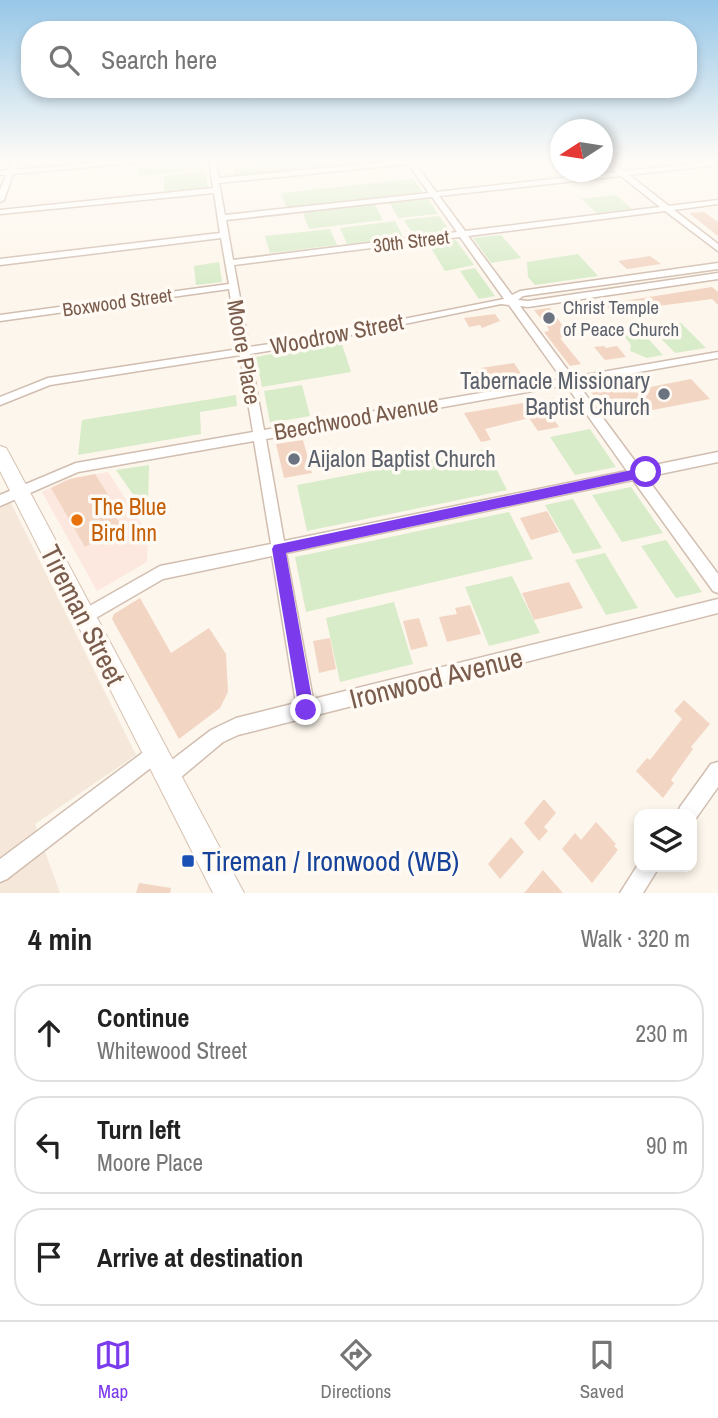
<!DOCTYPE html>
<html lang="en">
<head>
<meta charset="utf-8">
<style>
	body { margin:0; font-family:"Archivo Narrow",sans-serif; background:#f2f2f2; color:#222 }
	.controls { position:absolute; right:21px; bottom:21px; display:grid; overflow:hidden; border-radius:14px; box-shadow:0 4px 10px #0003 }
	.controls button { width:63px; height:63px; display:grid; place-items:center; padding:0; border:0; border-bottom:2px solid #e0e0e0; background:#fff; color:#222; font:35px sans-serif }
	.compass { position:absolute; left:550px; top:119px; width:63px; height:63px; border-radius:50%; background:#fff; box-shadow:0 4px 10px #0003; rotate:258deg }
	.stop { position:absolute; width:21px; height:21px; margin:-16px; border:5px solid #7c3aed; border-radius:50%; background:#fff }
	.stop.end { background:#7c3aed; border-color:#fff; box-shadow:0 2px 7px #0008 }
	.list { margin:0; padding:0; list-style:none }
	h2 { display:flex; justify-content:space-between; align-items:center; height:91px; margin:0; padding:0 28px; font-size:30px }
	h2 small { font-size:23px; font-weight:400; color:#767676 }
	.list li { display:grid; grid-template-columns:46px 1fr auto; gap:21px; align-items:center; box-sizing:border-box; height:98px; margin:0 14px 14px; padding:0 14px; border:2px solid #e0e0e0; border-radius:28px }
	.list b { display:block; font-size:26px; white-space:nowrap }
	.list p { margin:0; font-size:23px; white-space:nowrap; color:#767676 }
	.list em { font-size:23px; font-style:normal; color:#767676 }
	.icon { flex:none; width:38px; height:38px; fill:none; stroke:currentColor; stroke-width:2; stroke-linecap:round; stroke-linejoin:round }
	.map { position:relative; flex:none; width:718px; height:893px; overflow:hidden }
	.search { position:absolute; background:#fff; box-shadow:0 4px 10px #0003; left:21px; right:21px; top:21px; height:77px; display:flex; align-items:center; gap:18px; box-sizing:border-box; padding:0 24px; border-radius:28px; color:#767676; font-size:26px }
	.sheet { height:427px; background:#fff }
	nav { display:flex; justify-content:space-around; align-items:center; box-sizing:border-box; height:98px; border-top:2px solid #e0e0e0; background:#fff; font-size:19px; color:#767676 }
	nav a { display:grid; justify-items:center; gap:4px }
	nav .on { color:#7c3aed }
	.map>svg:first-child { display:block }
	.residential { fill:#f5e8da }
	.commercial { fill:#fde8e0 }
	.green { fill:#d8ecc9 }
	.building { fill:#f3d5c3 }
	.lines { fill:none; stroke-linecap:round; stroke-linejoin:round }
	.street-casing { stroke:#d1beb0; stroke-width:3 }
	.secondary-casing { stroke:#d6c0b0; stroke-width:2 }
	.street { fill:#fff; fill-rule:evenodd }
	.secondary { fill:#fff; fill-rule:evenodd }
	.route { fill:#7c3aed }
	.worship-dot { fill:#6b7280; stroke:#fffaf3; stroke-width:2.5 }
	.food-dot { fill:#e8710a; stroke:#fffaf3; stroke-width:2.5 }
	.transit-dot { fill:#1a4fb4; stroke:#fffaf3; stroke-width:2.5 }
	.labels { text-anchor:middle; stroke-width:7; stroke-linejoin:round; paint-order:stroke }
	.far-street-label { font-size:19px; fill:#7a5c4d; stroke:#fffaf3 }
	.far-worship-label { font-size:19px; fill:#5b616d; stroke:#fffaf3; text-anchor:start }
	.street-label { font-size:23px; fill:#7a5c4d; stroke:#fffaf3 }
	.worship-label { font-size:23px; fill:#5b616d; stroke:#fffaf3; text-anchor:end }
	.food-label { font-size:23px; fill:#c56008; stroke:#fffaf3; text-anchor:start }
	.near-street-label { font-size:28px; fill:#7a5c4d; stroke:#fffaf3 }
	.near-transit-label { font-size:28px; fill:#164399; stroke:#fffaf3; text-anchor:start }
</style>
</head>
<body>
<div class="map">
<svg width="718" height="893" viewBox="0 0 718 893">
	<rect width="100%" height="100%" fill="#fdf6ec"/>
	<path class="residential" d="M10,501L136,755L35,824L60,893H0V506Z"/>
	<path class="commercial" d="M108,472L148,534L147,562L97,591L42,492L68,479Z"/>
	<path class="green" d="M174,160H204L205,169L138,176L139,163Z
		M272,160H366L368,163L234,176L232,164Z
		M205,172L208,187L164,192V176Z
		M413,179L423,192L286,207L281,193Z
		M616,195L632,209L597,213L581,199Z
		M428,199L438,214L398,218L390,203Z
		M375,205L383,220L309,229L303,213Z
		M439,216L450,231L414,236L404,220Z
		M395,221L403,237L347,244L340,228Z
		M330,229L337,245L270,253L265,236Z
		M501,235L521,258L491,263L473,238Z
		M456,240L474,265L445,271L428,243Z
		M578,254L598,276L535,285L528,277L527,262Z
		M219,262L222,282L196,285L194,266Z
		M475,268L495,296L479,299L460,271Z
		M681,323L706,348L675,353L651,328Z
		M640,330L663,355L647,358L630,351L631,345L622,333Z
		M341,341L351,372L262,387L256,357Z
		M302,385L310,416L270,423L264,391Z
		M236,395L237,406L200,412L201,434L78,455L82,420Z
		M590,429L616,467L575,475L550,437Z
		M486,449L507,490L307,531L297,485Z
		M149,465L148,505L141,506L116,470Z
		M631,487L663,533L622,542L592,495Z
		M573,499L602,548L573,554L545,505Z
		M509,512L533,559L306,612L295,557Z
		M666,540L702,592L676,598L641,546Z
		M605,553L638,608L606,615L575,560Z
		M512,576L540,633L489,646L465,587Z
		M394,602L413,664L340,682L326,618Z"/>
	<path class="building" d="M704,212L718,222V236L689,213Z
		M650,256L661,264L627,269L618,261Z
		M712,287L718,292V305L712,299L612,312L605,304Z
		M550,308L570,336L560,338L581,364L570,366L544,332L549,331L547,326L534,310Z
		M495,314L500,321L482,328L480,325L469,327L464,318Z
		M604,346L606,348L617,346L626,357L605,360L594,347Z
		M514,363L522,375L477,384L471,373L482,371L481,368Z
		M691,379L710,399L611,418L591,392L636,383L640,389Z
		M553,398L564,414L551,416L559,427L538,431L529,418L485,429L491,440L481,442L464,413Z
		M303,440L312,473L284,478L276,444Z
		M95,474L109,496L107,497L111,505L109,506L122,527L85,547L51,488L70,479Z
		M547,511L559,532L531,540L520,518Z
		M569,582L583,608L534,620L522,593Z
		M140,598L171,653L209,628L226,654L228,692L220,708L179,739L112,619L114,614Z
		M470,605L481,634L447,642L439,617L457,614L455,608Z
		M419,618L428,646L411,650L403,621Z
		M330,638L336,669L319,673L313,641Z
		M684,700L710,724L691,747L693,749L671,780L674,783L663,798L636,771L647,758L650,760L682,719L674,711Z
		M544,799L556,813L544,827L548,831L539,841L524,823Z
		M596,822L616,844L614,846L618,850L592,883L562,849L575,833L581,840Z
		M511,837L524,852L500,879L488,864Z
		M543,870L563,893H524L530,886Z
		M139,883L171,888L170,893H136Z"/>
	<g class="lines">
		<g class="street-casing">
			<path id="street" d="M12,160H18L15,170L123,160H147L144,162L13,174L4,200L0,202V190L6,175H0V171L8,170Z
				M209,160H215L219,178L406,160H430L415,163L436,192L616,172L602,160H609L624,171L718,161V165L629,175L669,206L718,200V204L674,210L718,244V251L665,211L468,236L512,295L520,291L718,263V269L523,296L518,300L528,301L718,273V279L528,307L520,306L573,377L718,352V358L577,383L640,468L718,452V462L646,477L718,574V593L713,591L633,480L286,553L313,699L718,599V613L238,735L223,742L174,783L167,785L160,783L158,776L160,769L211,730L236,718L296,703L272,556L163,579L89,622L84,624L79,622L76,617L79,612L160,566L271,544L254,441L78,472L0,506V495L76,463L253,432L240,355L50,385L0,405V397L48,378L239,349L229,289L0,321V315L229,284L221,238L0,265V259L220,233L214,193L0,214V210L213,188ZM408,164L429,193L225,215L219,183ZM621,176L660,207L465,231L439,196ZM432,197L457,232L233,260L226,220ZM460,237L504,299L298,340L249,347L234,265ZM501,304L509,305L562,379L264,430L250,354L298,346ZM566,385L627,471L284,541L266,439Z
				M155,745L161,748L164,754L161,760L7,879L0,882V859L149,748Z
				M718,762V787L694,821L692,822V814H677L680,807L711,764Z
				M639,863V867H659L643,893H620Z"/>
		</g>
		<g class="secondary-casing">
			<path id="secondary" d="M0,446L6,448L9,453L244,893H213L0,471Z"/>
		</g>
		<use href="#street" class="street"/>
		<use href="#secondary" class="secondary"/>
	</g>
	<linearGradient id="sky" x2="0" y2="1"><stop stop-color="#97c7e8"/><stop offset="0.56" stop-color="#fefbf6"/><stop offset="1" stop-color="#fefbf6" stop-opacity="0"/></linearGradient>
	<rect width="718" height="285" fill="url(#sky)"/>
	<path class="route" d="M646,467L652,472L646,477L286,553L314,710L312,716L306,719L300,716L272,549L274,545Z"/>
	<g class="worship-dot">
		<circle cx="549" cy="318" r="7"/>
		<circle cx="664" cy="394" r="7"/>
		<circle cx="294" cy="459" r="7"/>
	</g>
	<circle class="food-dot" cx="77" cy="520" r="7"/>
	<rect class="transit-dot" x="181" y="854" width="14" height="14" rx="3.5"/>
	<g class="labels">
		<g class="far-street-label">
			<text transform="translate(411 241) rotate(-7)" y="7">30th Street</text>
			<text transform="translate(117 302) rotate(-8)" y="7">Boxwood Street</text>
		</g>
		<g class="far-worship-label">
			<text x="563" y="314">Christ Temple<tspan x="563" dy="22">of Peace Church</tspan></text>
		</g>
		<g class="street-label">
			<text transform="translate(337 334) rotate(-11)" y="8">Woodrow Street</text>
			<text transform="translate(244 352) rotate(80)" y="8">Moore Place</text>
			<text transform="translate(356 418) rotate(-10)" y="8">Beechwood Avenue</text>
		</g>
		<g class="worship-label">
			<text x="650" y="389">Tabernacle Missionary<tspan x="650" dy="26">Baptist Church</tspan></text>
			<text x="308" y="467" text-anchor="start">Aijalon Baptist Church</text>
		</g>
		<g class="food-label">
			<text x="91" y="515">The Blue<tspan x="91" dy="26">Bird Inn</tspan></text>
		</g>
		<g class="near-street-label">
			<text transform="translate(83 615) rotate(63)" y="10">Tireman Street</text>
			<text transform="translate(436 678) rotate(-14)" y="10">Ironwood Avenue</text>
		</g>
		<g class="near-transit-label">
			<text x="202" y="871">Tireman / Ironwood (WB)</text>
		</g>
	</g>
</svg>
<div class="controls">
<button><svg class="icon" aria-label="layers" viewBox="0 0 24 24"><path d="M12 4l9 5-9 5-9-5zM3 14l9 5 9-5"/></svg></button>
</div>
<svg class="compass" viewBox="-18 -18 36 36"><path d="M0-13l5 13h-10z" fill="#e53935"/><path d="M0 13l5-13h-10z" fill="#767676"/></svg>
<div class="stop" style="left:646px;top:472px"></div>
<div class="stop end" style="left:306px;top:710px"></div>
<div class="search"><svg class="icon" aria-label="search" viewBox="0 0 24 24"><circle cx="10" cy="10" r="6"/><path d="M15 15l6 6"/></svg>Search here</div>
</div>
<section class="sheet">
<h2>4 min<small>Walk · 320 m</small></h2>
<ul class="list">
<li><svg class="icon" aria-label="ahead" viewBox="0 0 24 24"><path d="M12 20V5M6 11l6-6 6 6"/></svg><div><b>Continue</b><p>Whitewood Street</p></div><em>230 m</em></li>
<li><svg class="icon" aria-label="left" viewBox="0 0 24 24"><path d="M17 20v-9H6M10 6l-5 5 5 5"/></svg><div><b>Turn left</b><p>Moore Place</p></div><em>90 m</em></li>
<li><svg class="icon" aria-label="arrive" viewBox="0 0 24 24"><path d="M6 21V4h12l-3 4 3 4H6"/></svg><div><b>Arrive at destination</b></div></li>
</ul>
</section>
<nav>
<a class="on"><svg class="icon" aria-label="map" viewBox="0 0 24 24"><path d="M3 6l6-2 6 2 6-2v14l-6 2-6-2-6 2zM9 4v14M15 6v14"/></svg>Map</a>
<a><svg class="icon" aria-label="directions" viewBox="0 0 24 24"><path d="M12 3l9 9-9 9-9-9zM9 14v-3h6M13 9l2 2-2 2"/></svg>Directions</a>
<a><svg class="icon" aria-label="saved" viewBox="0 0 24 24"><path d="M7 4h10v16l-5-4-5 4z"/></svg>Saved</a>
</nav>
</body>
</html>
